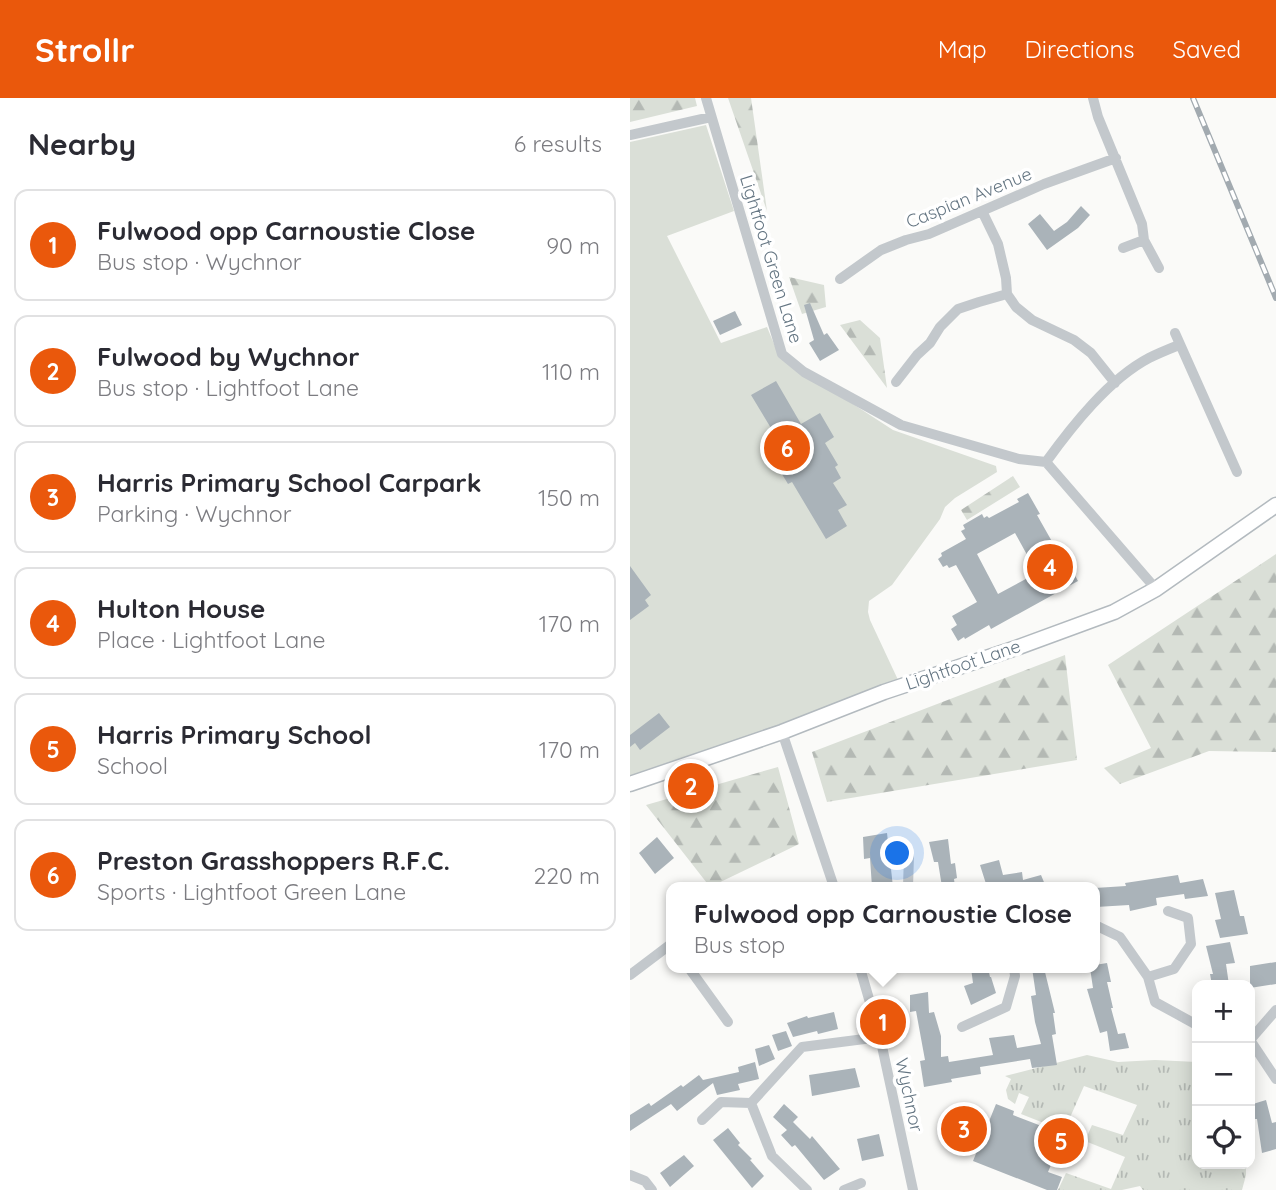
<!DOCTYPE html>
<html lang="en">
<head>
<meta charset="utf-8">
<style>
	body { margin:0; font-family:Quicksand,sans-serif; background:#f2f2f3; color:#2b2b33 }
	.controls { position:absolute; right:21px; bottom:21px; display:grid; overflow:hidden; border-radius:14px; box-shadow:0 4px 18px #0003 }
	.controls button { width:63px; height:63px; display:grid; place-items:center; padding:0; border:0; border-bottom:2px solid #e1e1e2; background:#fff; color:#2b2b33; font:35px sans-serif }
	.you { position:absolute; left:268px; top:756px; width:24px; height:24px; margin:-18px; border:5px solid #fff; border-radius:50%; background:#1a73e8; box-shadow:0 0 0 10px #1a73e833 }
	.badge { display:grid; place-items:center; width:46px; height:46px; border-radius:50%; background:#ea580c; color:#fff; font-size:23px; font-weight:700 }
	.pin { position:absolute; translate:-50% -50%; border:4px solid #fff; box-shadow:0 2px 7px #0006 }
	.popup { position:absolute; left:36px; top:784px; width:434px; height:91px; box-sizing:border-box; display:grid; place-content:center; border-radius:14px; background:#fff; filter:drop-shadow(0 2px 5px #0005); font-size:23px; white-space:nowrap; color:#7c7c81 }
	.popup b { font-size:26px; color:#2b2b33 }
	.popup::after { content:''; position:absolute; left:50%; top:100%; margin-left:-14px; border:14px solid transparent; border-top-color:#fff }
	.list { margin:0; padding:0; list-style:none }
	h2 { display:flex; justify-content:space-between; align-items:center; height:91px; margin:0; padding:0 28px; font-size:30px }
	h2 small { font-size:23px; font-weight:400; color:#7c7c81 }
	.list li { display:grid; grid-template-columns:46px 1fr auto; gap:21px; align-items:center; box-sizing:border-box; height:112px; margin:0 14px 14px; padding:0 14px; border:2px solid #e1e1e2; border-radius:14px }
	.list b { display:block; font-size:26px; white-space:nowrap }
	.list p { margin:0; font-size:23px; white-space:nowrap; color:#7c7c81 }
	.list em { font-size:23px; font-style:normal; color:#7c7c81 }
	.icon { flex:none; width:38px; height:38px; fill:none; stroke:currentColor; stroke-width:2; stroke-linecap:round; stroke-linejoin:round }
	.map { position:relative; flex:none; width:646px; height:1092px; overflow:hidden }
	header { display:flex; align-items:center; gap:42px; box-sizing:border-box; height:98px; padding:0 35px; background:#ea580c; color:#fff }
	header strong { font-size:33px }
	nav { display:flex; gap:38px; margin-inline-start:auto; font-size:24px }
	main { display:flex }
	aside { flex:1; background:#fff }
	.map>svg:first-child { display:block }
	.grass { fill:url(#grass-tufts) }
	.forest { fill:url(#forest-firs) }
	.green { fill:#dadfd7 }
	.building { fill:#aab3b9; fill-rule:evenodd }
	.lines { fill:none; stroke-linecap:round; stroke-linejoin:round }
	.secondary-casing { stroke:#b3babf; stroke-width:17 }
	.minor { stroke:#c3c8cc; stroke-width:10 }
	.secondary { stroke:#fff; stroke-width:14 }
	.rail-casing { stroke:#a2aab0; stroke-width:6 }
	.rail { stroke:#fff; stroke-width:3.5; stroke-dasharray:10; stroke-linecap:butt }
	.labels { text-anchor:middle; stroke-width:7; stroke-linejoin:round; paint-order:stroke }
	.street-label { font-size:18px; fill:#657683; stroke:#fff }
</style>
</head>
<body>
<header>
<strong>Strollr</strong>
<nav><a>Map</a><a>Directions</a><a>Saved</a></nav>
</header>
<main>
<aside>
<h2>Nearby<small>6 results</small></h2>
<ul class="list">
<li><span class="badge">1</span><div><b>Fulwood opp Carnoustie Close</b><p>Bus stop · Wychnor</p></div><em>90 m</em></li>
<li><span class="badge">2</span><div><b>Fulwood by Wychnor</b><p>Bus stop · Lightfoot Lane</p></div><em>110 m</em></li>
<li><span class="badge">3</span><div><b>Harris Primary School Carpark</b><p>Parking · Wychnor</p></div><em>150 m</em></li>
<li><span class="badge">4</span><div><b>Hulton House</b><p>Place · Lightfoot Lane</p></div><em>170 m</em></li>
<li><span class="badge">5</span><div><b>Harris Primary School</b><p>School</p></div><em>170 m</em></li>
<li><span class="badge">6</span><div><b>Preston Grasshoppers R.F.C.</b><p>Sports · Lightfoot Green Lane</p></div><em>220 m</em></li>
</ul>
</aside>
<div class="map">
<svg width="646" height="1092" viewBox="0 0 646 1092">
	<defs>
		<pattern id="grass-tufts" width="24" height="20" patternUnits="userSpaceOnUse" patternTransform="scale(1.75)"><rect width="24" height="20" fill="#dadfd7"/><path d="M3 7l-1-3M5 7V3M7 7l1-3M15 17l-1-3M17 17v-4M19 17l1-3" fill="none" stroke="#b4b9b4"/></pattern>
		<pattern id="forest-firs" width="22" height="20" patternUnits="userSpaceOnUse" patternTransform="scale(1.75)"><rect width="22" height="20" fill="#dadfd7"/><path d="M5 1l3.5 6h-7zM16 11l3.5 6h-7z" fill="#b4b9b4"/></pattern>
	</defs>
	<rect width="100%" height="100%" fill="#fafaf8"/>
	<path class="grass" d="M457,957L488,964L525,962L567,964V1066H616V1077L612,1092H513L510,1088L492,1092H428L436,1075L481,1091L495,1059L455,1043L462,1027L493,1037L507,1007L454,988L434,1033L391,1016L399,999L389,995L385,1006L378,1001L376,992L381,981L375,978Z"/>
	<path class="forest" d="M0,0H65L67,8L0,24Z
		M98,0H121L137,113Z
		M159,179L194,187L196,209L172,216Z
		M230,222L250,240L257,290L210,227Z
		M383,378L390,389L337,422L331,412Z
		M646,456V654L579,653L490,686L474,670L521,650L478,567Z
		M435,557L447,662L197,704L182,654Z
		M148,669L169,746L80,789L16,707Z"/>
	<path class="green" d="M76,27L104,113L37,138L91,245L137,229L149,258L263,332L366,368L367,374L325,400L315,409L310,421L262,487L239,503L238,514L240,522L269,584L128,638L0,680V44Z"/>
	<path class="building" d="M451,108L460,117L448,130L417,152L398,126L410,116L424,133L437,124Z
		M180,205L194,237L197,235L209,252L190,263L179,245L184,242L174,207Z
		M105,213L112,227L90,237L83,223Z
		M146,283L171,326L190,315L204,339L195,345L208,367L205,369L211,380L203,385L217,407L208,412L217,428L196,441L162,384L158,386L138,353L150,345L121,297Z
		M398,395L410,416L407,417L437,470L440,468L448,483L361,531L359,527L335,541L334,539L328,543L321,531L327,527L322,518L347,504L326,467L319,470L317,467L313,469L308,461L312,458L311,455L336,441L331,433L335,431L333,427L352,416L354,420L357,418L359,420L389,404L387,401ZM385,435L407,475L368,496L347,456Z
		M0,468L21,497L15,502L19,508L0,522Z
		M29,615L40,629L10,652L5,645L0,649V637Z
		M257,735L263,789H242L240,760L234,761L233,739Z
		M27,739L44,760L25,776L9,755Z
		M318,741L321,766L325,765L327,780L324,781L325,789H312L308,764H304L299,744Z
		M369,762L373,777L392,774L393,782L411,777L416,789H357L350,767Z
		M548,777L550,785L573,781L578,798L555,801L554,796L526,800L527,807L500,813L499,807L466,809L465,790L496,788L495,785Z
		M604,792L610,818H614L618,836L590,840L585,822L591,821L585,795Z
		M600,844L605,865L596,866L599,887H582L580,876H583L576,848Z
		M646,864V886L620,890V868Z
		M477,865L481,884H477L483,910H481L488,936L495,935L499,950L480,953L477,933L470,935L457,891L463,890L460,870H465V867Z
		M341,870H358L360,879H361L366,895L341,907L334,888L343,885Z
		M402,870H414L425,915H423L426,936L422,937L427,967L402,970L400,961L350,969L351,976L321,981L322,984L294,989L290,963L295,962L286,913L280,914V897L298,894L299,915L304,914L311,938V959L318,958L319,964L363,957L359,940L384,937L387,950L411,946L405,924L401,898L406,897Z
		M204,914L208,931L188,936L187,933L163,939L157,925L177,918L178,920Z
		M156,933L162,948L148,953L142,937Z
		M139,947L145,961L129,968L125,951Z
		M125,964L129,981L108,986L110,992L87,997L83,985L47,1013L41,1006L0,1033V1017L19,1005L21,1008L51,987L53,989L69,977L73,982L109,974L108,969Z
		M225,970L230,989L182,998L179,977Z
		M636,1002L642,1025L646,1024V1051L632,1055L627,1021H625L623,1006Z
		M154,1006L168,1019L163,1024L180,1041L182,1038L210,1071L194,1082L165,1047L162,1049L151,1037L157,1032L143,1019Z
		M366,1006L384,1013L383,1017L448,1042L441,1061L426,1055L418,1074L432,1079L427,1092H417L343,1063Z
		M98,1030L110,1045L108,1047L122,1061L120,1062L134,1078L122,1090L83,1042Z
		M249,1036L254,1058L232,1063L227,1041Z
		M54,1057L64,1068L40,1089L30,1075Z"/>
	<g class="lines">
		<g class="secondary-casing">
			<path id="secondary" d="M0,686L152,634L254,594L386,550L484,514L526,491L646,407"/>
		</g>
		<path class="minor" d="M76,0L152,256L174,274L271,327L389,361L416,364L526,491
			M463,0L468,19L512,126L514,142L529,170
			M0,37L81,19
			M352,113L368,146L376,180L377,196L386,209L402,222L444,242L461,255L485,285
			M493,150L514,142
			M210,181L251,152L276,142L299,136L414,86L486,60
			M545,235L607,374
			M266,284L287,257L300,245L310,229L328,211L349,204L377,196
			M416,364C442,328 479,281 519,260C529,255 539,251 549,247
			M152,634L204,789
			M278,789L279,757
			M465,827L490,839L518,879L525,904L567,927
			M59,870L98,924
			M230,870L250,939L283,1092
			M0,877L41,846
			M518,879L544,871L561,846L558,820L538,813
			M332,929L376,909L385,878L384,870
			M620,942L646,981
			M620,942L646,912
			M72,1022L91,1004L121,1005
			M0,1077L15,1083L22,1092
			M177,1092L142,1058L121,1005L172,949L250,939
			M214,1092L231,1085"/>
		<use href="#secondary" class="secondary"/>
		<g class="rail-casing">
			<path id="rail" d="M563,0L646,200"/>
		</g>
		<use href="#rail" class="rail"/>
	</g>
	<g class="labels">
		<g class="street-label">
			<text transform="translate(339 100) rotate(-22)" y="6">Caspian Avenue</text>
			<text transform="translate(141 161) rotate(73)" y="6">Lightfoot Green Lane</text>
			<text transform="translate(333 567) rotate(-19)" y="6">Lightfoot Lane</text>
			<text transform="translate(279 997) rotate(78)" y="6">Wychnor</text>
		</g>
	</g>
</svg>
<div class="controls">
<button>+</button>
<button>−</button>
<button><svg class="icon" aria-label="locate" viewBox="0 0 24 24"><circle cx="12" cy="12" r="6"/><path d="M12 2v4M12 18v4M2 12h4M18 12h4"/></svg></button>
</div>
<div class="you"></div>
<div class="pin badge" style="left:253px;top:924px">1</div>
<div class="popup"><b>Fulwood opp Carnoustie Close</b>Bus stop</div>
<div class="pin badge" style="left:61px;top:688px">2</div>
<div class="pin badge" style="left:334px;top:1031px">3</div>
<div class="pin badge" style="left:420px;top:469px">4</div>
<div class="pin badge" style="left:431px;top:1043px">5</div>
<div class="pin badge" style="left:157px;top:350px">6</div>
</div>
</main>
</body>
</html>
